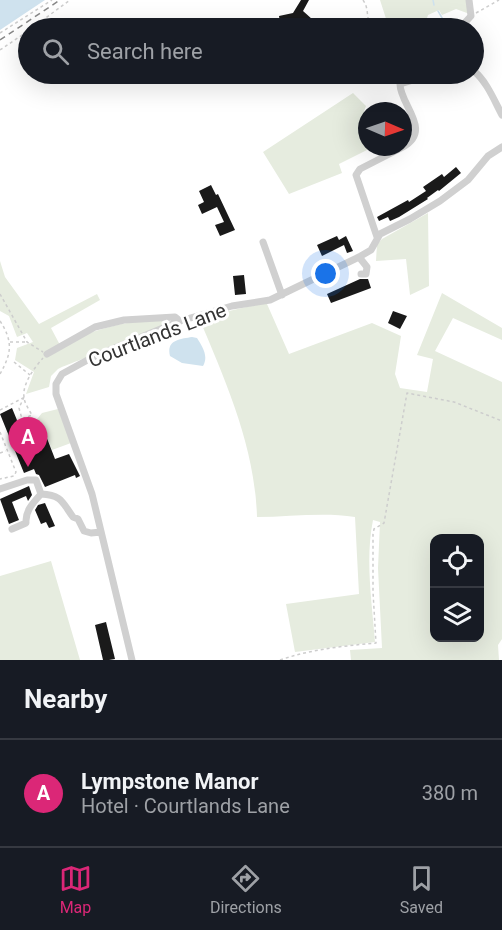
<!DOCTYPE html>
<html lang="en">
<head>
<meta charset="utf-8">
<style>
	body { margin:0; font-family:Roboto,sans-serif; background:#242831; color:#f1f3f6 }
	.controls { position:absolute; right:18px; bottom:18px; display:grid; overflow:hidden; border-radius:12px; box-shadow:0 6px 24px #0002 }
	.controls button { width:54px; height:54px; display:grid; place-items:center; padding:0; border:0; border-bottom:2px solid #363941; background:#171b24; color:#f1f3f6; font:30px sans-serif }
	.compass { position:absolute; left:358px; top:102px; width:54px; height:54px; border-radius:50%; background:#171b24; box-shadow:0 6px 24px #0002; rotate:92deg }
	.you { position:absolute; left:326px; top:274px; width:21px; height:21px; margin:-15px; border:4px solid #fff; border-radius:50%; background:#1a73e8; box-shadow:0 0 0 9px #1a73e833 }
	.badge { display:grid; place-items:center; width:39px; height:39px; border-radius:50%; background:#db2777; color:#fff; font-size:20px; font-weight:700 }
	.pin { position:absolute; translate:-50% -50px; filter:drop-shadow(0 2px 3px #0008) }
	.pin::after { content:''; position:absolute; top:32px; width:21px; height:18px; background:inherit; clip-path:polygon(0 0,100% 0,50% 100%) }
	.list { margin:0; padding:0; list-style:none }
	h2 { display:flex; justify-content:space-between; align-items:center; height:78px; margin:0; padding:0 24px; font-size:26px }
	h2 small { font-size:20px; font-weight:400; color:#9ea1a6 }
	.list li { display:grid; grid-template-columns:39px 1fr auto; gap:18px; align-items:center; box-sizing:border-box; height:108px; padding:0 24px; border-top:2px solid #363941 }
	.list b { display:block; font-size:22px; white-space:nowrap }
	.list p { margin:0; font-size:20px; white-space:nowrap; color:#9ea1a6 }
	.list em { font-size:20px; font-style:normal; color:#9ea1a6 }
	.icon { flex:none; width:33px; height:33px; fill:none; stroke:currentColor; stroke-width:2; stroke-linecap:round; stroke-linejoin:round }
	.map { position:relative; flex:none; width:502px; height:660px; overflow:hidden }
	.search { position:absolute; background:#171b24; box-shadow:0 6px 24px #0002; left:18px; right:18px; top:18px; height:66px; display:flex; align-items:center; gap:15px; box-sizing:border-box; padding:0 21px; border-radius:33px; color:#9ea1a6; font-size:22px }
	.sheet { height:186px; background:#171b24 }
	nav { display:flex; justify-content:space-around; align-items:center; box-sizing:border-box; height:84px; border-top:2px solid #363941; background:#171b24; font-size:16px; color:#9ea1a6 }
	nav a { display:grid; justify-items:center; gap:3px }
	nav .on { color:#db2777 }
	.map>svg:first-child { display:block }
	.green { fill:#e6ecdf; fill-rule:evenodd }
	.water { fill:#cfe2ee }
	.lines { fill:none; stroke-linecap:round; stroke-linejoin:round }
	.stream { stroke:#cfe2ee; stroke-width:1.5 }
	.building { fill:#1a1a1a }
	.path { stroke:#cdcdcd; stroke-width:1.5; stroke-dasharray:3 3; stroke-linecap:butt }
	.minor { stroke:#d0d0d0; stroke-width:7 }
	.rail { stroke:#888; stroke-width:1.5; stroke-dasharray:6 4.5; stroke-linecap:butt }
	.labels { text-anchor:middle; stroke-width:6; stroke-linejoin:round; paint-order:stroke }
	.street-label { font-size:20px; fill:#333; stroke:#fff }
</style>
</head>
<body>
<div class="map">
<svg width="502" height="660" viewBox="0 0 502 660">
	<rect width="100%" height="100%" fill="#fff"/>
	<path class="green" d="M380,0H467V13L456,9L442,15L439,10L428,15L425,24L418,25L415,28H389Z
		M353,93L366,106L364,111L367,118V147H373L339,164L342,173L289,194L263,152Z
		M428,213L429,286L410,295L406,259L376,261L377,244L382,239Z
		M0,261L5,277L39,324L97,294L100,300L51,328L60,345C95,330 128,318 166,321C155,337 80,358 58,369L51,376L49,387L26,394L34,372L15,360L17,348L33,342L27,333L17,337L9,316L0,311Z
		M442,293L502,328V340L453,318L435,351L502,382V639L498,645L499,660H351L350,650L382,648L378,568L380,522L373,520C365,560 372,602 375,642L295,652L286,604L359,594L355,517C323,512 290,517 257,517C255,447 226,382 199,318L259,304H267L289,354L372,323L401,336L395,374L400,388L427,392L433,359L417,355ZM434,538H480V638H434Z
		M58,409L71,443L52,450L45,432L30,437L28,430L42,413Z
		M51,561L80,660H0V576Z"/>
	<path class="water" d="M0,0H45L0,30Z
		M192,337L197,338C202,346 209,356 203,366L182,363L170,356C166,340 180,339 192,337Z"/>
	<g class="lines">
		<path class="stream" d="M433,0L434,5
			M438,11L448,28"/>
	</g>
	<path class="building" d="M301,0H309L303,11L322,28H313L302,19L290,21L293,28H287L285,22L280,23L279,16L293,13Z
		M456,167L461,173L439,191L438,190L427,198L428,199L399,217L390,221L388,217L379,221L377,217L408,200L409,202L426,191L423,187L442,174L444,177Z
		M211,185L216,195L218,194L235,230L220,236L215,225L224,222L217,207L202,214L198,205L204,202L199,191Z
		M337,236L339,240L346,236L353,251L347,253L344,245L322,256L317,245Z
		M244,275L246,294L235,295L233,276Z
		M360,279H368L371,288L331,303L327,294Z
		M393,311L407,316L400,329L388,323Z
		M12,408L19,425L24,423L31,439L45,433L55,459L69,454L80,476L76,478L75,475L45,487L39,475L36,474L34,469L24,473L0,414Z
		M29,486L32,495L28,501L26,496L12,502L19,520L9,524L0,499Z
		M45,503L55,526L49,528L46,522L41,524L35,510L38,505Z
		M106,622L115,659L109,660H103L95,625Z"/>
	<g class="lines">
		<path class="path" d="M363,0C370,10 365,18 372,28
			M476,13L499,0
			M32,28L70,0
			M0,33L52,0
			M0,50L28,31
			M0,294L27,342L43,352
			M0,321C13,341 12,353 0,374
			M10,342H26
			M14,362L30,375
			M24,397L19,408L22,419L32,415C29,410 24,402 24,397C22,384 35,367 43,358
			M0,410L23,398
			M0,432L16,472L14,476L0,479
			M0,453L6,451
			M280,660C312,649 344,646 376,643L373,592V534L374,529L384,523L407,393L454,402L502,421"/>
		<path class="minor" d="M460,28L471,16L469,0
			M474,71C487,82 494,100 502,115
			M403,147C433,130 400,105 400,84L433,74
			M377,237L356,175L360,169L403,147
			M263,242L282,295
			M359,257L367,267L366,274H361
			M47,354L95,327L124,320L175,317L180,321
			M0,489L27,480H36L41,494
			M12,529L26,523C25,511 33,503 41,494C62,495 62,502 73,517L78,519L84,531L91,533L101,532
			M132,660L92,494L56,394V384L62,374L93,357L180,321L232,306L270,300L359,257L371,250L380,234L410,219L440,201L468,180L488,156L502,147"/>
		<path class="rail" d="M0,40L60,0"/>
	</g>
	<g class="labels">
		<g class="street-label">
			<text transform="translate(157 335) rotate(-21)" y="7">Courtlands Lane</text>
		</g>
	</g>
</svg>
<div class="controls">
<button><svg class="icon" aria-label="locate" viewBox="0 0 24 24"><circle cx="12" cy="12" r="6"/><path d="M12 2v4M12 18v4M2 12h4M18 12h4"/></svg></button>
<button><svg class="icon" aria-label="layers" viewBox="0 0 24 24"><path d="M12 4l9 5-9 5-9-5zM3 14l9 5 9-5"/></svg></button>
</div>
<svg class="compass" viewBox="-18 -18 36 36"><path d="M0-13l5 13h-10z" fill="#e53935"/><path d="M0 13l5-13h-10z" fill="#9ea1a6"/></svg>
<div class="you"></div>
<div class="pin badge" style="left:28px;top:467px">A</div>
<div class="search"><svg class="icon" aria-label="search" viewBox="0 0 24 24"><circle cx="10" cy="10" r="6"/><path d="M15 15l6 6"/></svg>Search here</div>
</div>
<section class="sheet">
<h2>Nearby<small></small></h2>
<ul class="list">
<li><span class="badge">A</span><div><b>Lympstone Manor</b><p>Hotel · Courtlands Lane</p></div><em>380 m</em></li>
</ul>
</section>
<nav>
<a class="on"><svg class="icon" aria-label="map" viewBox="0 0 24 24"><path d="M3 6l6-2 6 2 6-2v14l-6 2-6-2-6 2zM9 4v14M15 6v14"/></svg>Map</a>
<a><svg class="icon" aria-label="directions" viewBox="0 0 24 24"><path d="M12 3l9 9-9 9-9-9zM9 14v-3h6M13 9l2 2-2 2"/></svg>Directions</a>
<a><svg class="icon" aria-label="saved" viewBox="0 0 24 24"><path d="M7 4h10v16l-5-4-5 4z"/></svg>Saved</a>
</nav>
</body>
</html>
